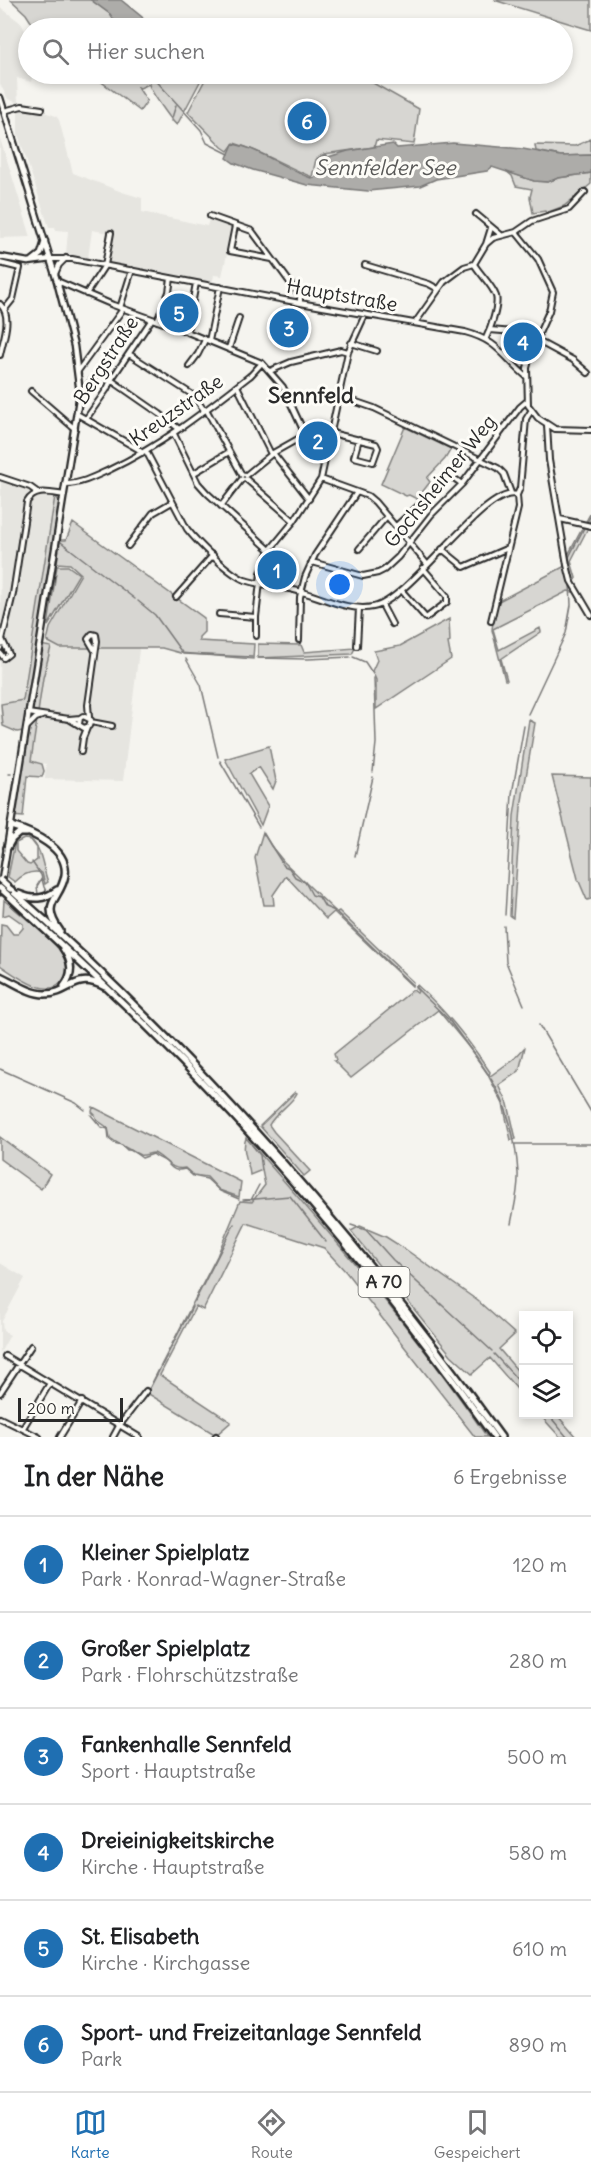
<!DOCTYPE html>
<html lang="de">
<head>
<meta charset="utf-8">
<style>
	body { margin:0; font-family:Delius,sans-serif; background:#f6f6f6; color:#202124 }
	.controls { position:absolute; right:18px; bottom:18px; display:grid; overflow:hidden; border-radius:0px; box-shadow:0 3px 9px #0003 }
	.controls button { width:54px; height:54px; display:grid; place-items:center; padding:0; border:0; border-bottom:2px solid #e0e0e0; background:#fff; color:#202124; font:30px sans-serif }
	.scale { position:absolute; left:18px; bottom:15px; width:105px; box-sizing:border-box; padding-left:6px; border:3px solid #2b2b2b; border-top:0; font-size:16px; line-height:21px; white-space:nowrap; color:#2b2b2b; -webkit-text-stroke:4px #fdfcf7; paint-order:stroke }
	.you { position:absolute; left:340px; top:585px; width:21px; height:21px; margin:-15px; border:4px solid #fff; border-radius:50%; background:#1a73e8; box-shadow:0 0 0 9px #1a73e833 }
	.badge { display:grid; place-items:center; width:39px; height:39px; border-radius:50%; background:#1f6fb2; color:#fff; font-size:20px; font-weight:700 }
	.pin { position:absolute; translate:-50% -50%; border:3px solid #fff; box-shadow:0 2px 6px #0006 }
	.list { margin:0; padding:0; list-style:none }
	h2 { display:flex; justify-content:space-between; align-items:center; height:78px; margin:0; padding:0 24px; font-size:26px }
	h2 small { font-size:20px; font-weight:400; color:#757577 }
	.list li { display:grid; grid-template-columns:39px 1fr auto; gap:18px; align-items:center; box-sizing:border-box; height:96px; padding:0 24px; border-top:2px solid #e0e0e0 }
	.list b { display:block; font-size:22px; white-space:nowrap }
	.list p { margin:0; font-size:20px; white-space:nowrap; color:#757577 }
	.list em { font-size:20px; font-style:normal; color:#757577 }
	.icon { flex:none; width:33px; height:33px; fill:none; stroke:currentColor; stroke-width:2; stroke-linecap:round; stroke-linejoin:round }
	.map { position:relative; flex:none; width:591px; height:1437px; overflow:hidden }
	.search { position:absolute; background:#fff; box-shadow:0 3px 9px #0003; left:18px; right:18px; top:18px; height:66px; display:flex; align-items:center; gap:15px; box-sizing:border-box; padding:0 21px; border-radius:33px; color:#757577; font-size:22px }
	.sheet { height:654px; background:#fff }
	nav { display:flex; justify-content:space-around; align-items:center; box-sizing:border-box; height:84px; border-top:2px solid #e0e0e0; background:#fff; font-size:16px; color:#757577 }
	nav a { display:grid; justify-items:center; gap:3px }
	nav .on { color:#1f6fb2 }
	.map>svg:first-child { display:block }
	.built { fill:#e6e5e0 }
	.green { fill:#d7d6d2; stroke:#81807e; stroke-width:1.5; fill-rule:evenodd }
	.water { fill:#adaca9; stroke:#797877; stroke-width:1.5 }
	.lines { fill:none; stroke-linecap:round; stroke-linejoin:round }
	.stream { stroke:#797877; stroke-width:1.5 }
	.minor-casing { stroke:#2b2b2b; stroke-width:8 }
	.major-casing { stroke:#2b2b2b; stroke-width:9 }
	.highway-casing { stroke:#2b2b2b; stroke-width:10 }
	.minor { stroke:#fdfcf7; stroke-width:4 }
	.major { stroke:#fdfcf7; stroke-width:4.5 }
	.highway { stroke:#fdfcf7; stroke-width:5 }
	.highway-bridge-casing { stroke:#2b2b2b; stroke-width:10; stroke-linecap:butt }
	.highway-bridge { stroke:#fdfcf7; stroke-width:5 }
	.labels { text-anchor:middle; stroke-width:6; stroke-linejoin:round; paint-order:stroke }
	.shield { fill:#fdfcf7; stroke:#6a6a68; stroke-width:1.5 }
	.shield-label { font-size:18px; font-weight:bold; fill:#2b2b2b }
	.street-label { font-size:20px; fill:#2b2b2b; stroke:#fdfcf7 }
	.water-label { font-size:21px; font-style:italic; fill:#585857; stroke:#fdfcf7 }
	.quarter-label { font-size:22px; font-weight:bold; fill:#2b2b2b; stroke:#fdfcf7 }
</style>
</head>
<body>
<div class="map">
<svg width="591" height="1437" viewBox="0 0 591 1437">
	<rect width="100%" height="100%" fill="#f5f4ef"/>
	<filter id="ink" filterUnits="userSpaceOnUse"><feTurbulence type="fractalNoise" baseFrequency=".0167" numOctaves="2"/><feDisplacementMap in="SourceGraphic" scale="12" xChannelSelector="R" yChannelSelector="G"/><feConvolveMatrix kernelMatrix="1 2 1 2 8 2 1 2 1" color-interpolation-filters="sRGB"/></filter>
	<g filter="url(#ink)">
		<path class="built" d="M0,7L21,23L28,36V74H33L31,82L17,78L18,103L8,99L0,84Z
			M23,108L47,113L56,116L59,120L73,173L122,192L142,198V212L207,226L209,219L233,228L222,276L214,275L212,284L103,262L109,233L92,230L88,258L66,254L68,231L56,230L55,227H49L18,134V111Z
			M0,139L8,163L31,237L0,238Z
			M1,478L24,485L37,493L48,492L55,496L23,700L1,704L3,726L1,724L0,720Z
			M49,626L137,642L139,650L123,781L45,779L46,764L31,761Z
			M0,1263L25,1278L2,1321L3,1331L10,1335L0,1353Z"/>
		<path class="green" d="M11,0H91L110,14L119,28H35L26,14Z
			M494,0H591V30L581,27Z
			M91,74H150L151,79L153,74H204L177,125C172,122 149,89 149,84L140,88L137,86L147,101L140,111Z
			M208,74H360L364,78L419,109L414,144L376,140L374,147L324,154L316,159L312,177C285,166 261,151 234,143L228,151L222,147L188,112Z
			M591,139V155L561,156L536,151L535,145L575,146Z
			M506,171L534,181L547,182L558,178L591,173V184L564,206L546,213L545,211L533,213L530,197L532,189L516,186L512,176Z
			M405,427L451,449L445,459L427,478L430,482L417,499L409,495L406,496L381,484Z
			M55,496L60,502L23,731L17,732L3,726L1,704L23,700Z
			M591,512V519L588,525L589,526L571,561L576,578L573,592L568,591L493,629L499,650L540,628L541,632L501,659L507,680H505L492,630L495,603L567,565L566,559Z
			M73,523L204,618V632L199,637V641L254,644L253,659L180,653L162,648H60L47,641L50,628L81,574L70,564L57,563L60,540H66Z
			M271,557L288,567L285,586L266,582L264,580Z
			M57,566H68L79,574L48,626Z
			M449,619L450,642L448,643L451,659L376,709V680L372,671L377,660L374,651L400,646Z
			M258,644L301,645L304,652L355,648L352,654L258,658Z
			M40,645L51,647L43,678L31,761L42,764L44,771L42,777L27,776L23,817L12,816Z
			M529,720L535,723L521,807L513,918L510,916L514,816Z
			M269,746L276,781L273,789L259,767L249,774L268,806L261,825L225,759Z
			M552,776L591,777V899L587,900L578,879Z
			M263,832L271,846L284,862L335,911L326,919L286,876L273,895L274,905H264L255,858Z
			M25,836C43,845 41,864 48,882L45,884L42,873C31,870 23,874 15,882L8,877L15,842L19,837ZM24,839L31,840L37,848V860L30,865L27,864L16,851V843Z
			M4,900C21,915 51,937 63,955C67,961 68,970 65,977C52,1004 15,975 0,965L1,924L6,925L13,934H18L23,928V924L9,914L3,916Z
			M339,911L413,982L412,986L335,913Z
			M417,985C446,1011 469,1040 490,1072L489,1076L476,1056L438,1010L351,1078L334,1061L336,1060L334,1054L413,990L417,993L418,991L415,988Z
			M525,1047L519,1071L499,1085L508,1104L516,1139L511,1140L503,1104L489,1077L515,1058Z
			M295,1092L297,1093C292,1104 276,1112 269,1125L274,1132L310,1171L304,1176L260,1126Z
			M93,1107L241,1182L239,1197L219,1190L207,1177L193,1175L185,1168C171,1171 166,1159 154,1153C149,1153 144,1156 140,1155C135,1153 115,1142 110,1138L108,1128L97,1120L95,1115L92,1112Z
			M0,1137L50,1174L41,1189L0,1159Z
			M246,1138C331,1234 415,1331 487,1437H475L346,1272L324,1248L246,1223L203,1310L196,1306L160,1375L231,1422L216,1435L147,1393L217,1256L240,1201L252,1202L265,1185L262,1170L250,1175C249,1162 241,1151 246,1138Z
			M360,1226L386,1237L405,1249L478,1301L515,1334L499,1349L523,1377V1396L490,1358L472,1374L451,1355L351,1231Z
			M540,1415H557L576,1437H560Z"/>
		<path class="water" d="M91,0H121L142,17L146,25L144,28H119L110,14Z
			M453,143L523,149L561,156L591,155V173L558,178L548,182L534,181L492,167L487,171L436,179L420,186L368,191L307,185L253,170L234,163L227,158L233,144C262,149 284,169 311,178L316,177L321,164L318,160L326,154L328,157L348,151L393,144L397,148Z"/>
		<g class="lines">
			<path class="stream" d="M151,75L201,130L207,143L229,154
				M171,121L176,105
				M587,522L591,515
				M61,542L135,599
				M570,566L569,557L585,526
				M571,569L573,579
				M138,601L155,615L183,654L252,657
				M353,657L365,662L373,674
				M257,658L308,659L350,657
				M186,659L201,685L218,757
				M528,714L566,633L571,605L570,584
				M220,761L259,827
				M373,772L376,743L374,678
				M9,774H11
				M263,833L284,866L289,868L295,877L305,882L312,895L319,897L325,907L335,911
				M355,856L373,777
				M32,862L41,875L44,887L47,893
				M38,895L37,886L42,878
				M337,913L411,984
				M505,915L512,794L524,726
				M504,926L506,962L524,1005
				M415,987L449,1020L488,1074
				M539,1025L591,1112
				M0,1069L76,1103L85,1110
				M491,1079C508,1105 516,1141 518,1173C519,1189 514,1208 511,1224
				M91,1115L101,1127L108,1129L109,1139L114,1143L122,1145L127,1150H131L142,1158L153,1154C157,1158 163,1159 166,1162C173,1169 174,1172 185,1169L193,1176L207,1179L220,1191L239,1199
				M514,1144H591
				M252,1145L260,1155L262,1170
				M243,1200L290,1196L326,1242
				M251,1200L259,1185
				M351,1225L366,1230L393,1260L492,1351
				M195,1301L234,1224
				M494,1354L524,1387
				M150,1388L192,1307
				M548,1414L567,1437"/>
			<g class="minor-casing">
				<path id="minor" d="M4,111L22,106L42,109
					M476,214L500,234
					M210,216L252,231L300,296V303
					M235,226L230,251L272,259
					M516,232L538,259L553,292L549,311L532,349L527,368L528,405L538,418L555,429L591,430
					M486,244L491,228
					M51,259H72L300,303L465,332C499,341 502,356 527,377
					M0,263L20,268L13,299L5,309
					M474,264C480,274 492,285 496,296C499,306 490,330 486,338
					M365,265L429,284L438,289
					M55,274L59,265L66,258
					M57,281L113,305L180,329L262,363L283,387L316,458L324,464
					M86,294L105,265L111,233
					M0,304C13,317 3,339 0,355
					M120,308L132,270
					M157,321L169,292L171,278
					M415,323L444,282L464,267L474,264L486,244L493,238L516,232L532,221L569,209L585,192
					M490,330L539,334
					M187,332L196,283
					M536,340L573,360L588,373
					M209,341L220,287
					M351,343L377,351
					M229,348L239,318
					M129,354L193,395L204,410
					M189,366L198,354L205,340
					M78,371L123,309
					M270,371L291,362L341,350L348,352
					M111,380L160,414L179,429
					M237,386L271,454
					M31,391L75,429
					M80,395L97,374L136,313
					M339,396L374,408L498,468L504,474L511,493
					M206,409L242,475
					M77,414L138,449L142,453
					M86,419L107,389L111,380L152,319
					M547,425L549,460L567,565L571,581L591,615
					M331,433L376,444L378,448L373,462L354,457L359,439
					M174,434L198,483L207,493L270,550
					M146,451L187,529C198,543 229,574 245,580C260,585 278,586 294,590C320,595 346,612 373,607C410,601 487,483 517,495
					M273,453L309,499
					M194,473L229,452
					M246,475L273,453L305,435
					M0,477L30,487L37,492
					M246,479L294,521
					M321,479L368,496L375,502L427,564
					M66,484C81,484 96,476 109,470C162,445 205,411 251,375L262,363
					M221,506L242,479
					M560,519L591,526
					M396,526L451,476L462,484
					M128,546L153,513L172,502
					M359,549L387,516
					M442,549L464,567L508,548
					M312,562L363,576L378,573L384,570L398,557L431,515L462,484L520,407L527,401
					M402,591L426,618L447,602V596L423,568
					M176,597L213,555
					M382,605L392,624
					M219,614L256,617
					M491,621L518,508L517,495L520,488L526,419L531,411
					M256,636V617L261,573L270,550L294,521L321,479L348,352L365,315
					M299,640L300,597L305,577L315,555L357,492
					M357,646L359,608
					M0,648L13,594L27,502C35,488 50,493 64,495
					M0,653L4,658L9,654L2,639
					M28,713L69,719L80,718
					M89,717L88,705L97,641L96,635L92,634L88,639L95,651
					M69,719L84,728L89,726L91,720L83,716L80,718L79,724
					M91,722L112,726
					M27,727L36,718L42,716
					M81,752L83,738L87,728
					M5,1356L139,1437
					M0,1393L31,1346
					M0,1418L39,1437
					M23,1428L50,1383
					M60,1437L82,1401
					M113,1437L119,1426L146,1391
					M215,1437L216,1436"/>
			</g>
			<g class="major-casing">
				<path id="major" d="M0,98L57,281L74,346L80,393L0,892
					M0,257L28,262L51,259
					M32,261L41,254L45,241"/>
			</g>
			<g class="highway-casing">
				<path id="highway" d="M11,826C31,832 69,848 65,875C61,900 39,902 60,931
					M7,848L12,839L19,833H27
					M10,889C195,1052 357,1237 501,1437
					M19,894C33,900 44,900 57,890
					M9,896C73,956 138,1015 199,1079C306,1190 404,1311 494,1437
					M63,948C72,961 74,973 64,986
					M0,976C14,982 30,994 45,994C71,994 74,971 105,987"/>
			</g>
			<use href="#minor" class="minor"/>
			<use href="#major" class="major"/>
			<use href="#highway" class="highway"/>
			<g class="highway-bridge-casing">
				<path id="highway-bridge" d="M0,880L10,889
					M0,888L9,896"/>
			</g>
			<use href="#highway-bridge" class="highway-bridge"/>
		</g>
	</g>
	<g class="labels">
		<rect class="shield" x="358.5" y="1267" width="51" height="30" rx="4.5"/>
		<g class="shield-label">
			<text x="384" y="1288">A 70</text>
		</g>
		<g class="street-label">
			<text transform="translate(342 295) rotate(10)" y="7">Hauptstraße</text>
			<text transform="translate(106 360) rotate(-57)" y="7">Bergstraße</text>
			<text transform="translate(176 410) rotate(-35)" y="7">Kreuzstraße</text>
			<text transform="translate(440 481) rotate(-51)" y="7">Gochsheimer Weg</text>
		</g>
		<g class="water-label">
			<text x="385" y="175">Sennfelder See</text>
		</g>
		<g class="quarter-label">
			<text x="311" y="403">Sennfeld</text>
		</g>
	</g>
</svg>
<div class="controls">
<button><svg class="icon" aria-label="locate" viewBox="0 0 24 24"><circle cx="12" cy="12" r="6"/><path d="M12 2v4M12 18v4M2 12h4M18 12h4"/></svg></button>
<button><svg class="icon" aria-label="layers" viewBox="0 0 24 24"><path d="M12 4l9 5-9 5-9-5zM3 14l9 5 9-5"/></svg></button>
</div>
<div class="scale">200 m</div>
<div class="you"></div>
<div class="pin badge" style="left:277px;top:570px">1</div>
<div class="pin badge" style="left:318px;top:441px">2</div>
<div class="pin badge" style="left:289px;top:328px">3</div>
<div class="pin badge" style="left:523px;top:342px">4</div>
<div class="pin badge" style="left:179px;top:313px">5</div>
<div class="pin badge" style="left:307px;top:121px">6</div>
<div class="search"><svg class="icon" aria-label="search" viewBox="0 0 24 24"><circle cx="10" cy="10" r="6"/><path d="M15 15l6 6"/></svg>Hier suchen</div>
</div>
<section class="sheet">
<h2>In der Nähe<small>6 Ergebnisse</small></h2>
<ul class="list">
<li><span class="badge">1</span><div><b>Kleiner Spielplatz</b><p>Park · Konrad-Wagner-Straße</p></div><em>120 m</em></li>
<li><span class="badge">2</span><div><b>Großer Spielplatz</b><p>Park · Flohrschützstraße</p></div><em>280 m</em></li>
<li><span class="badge">3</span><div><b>Fankenhalle Sennfeld</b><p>Sport · Hauptstraße</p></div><em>500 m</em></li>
<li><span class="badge">4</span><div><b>Dreieinigkeitskirche</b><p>Kirche · Hauptstraße</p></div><em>580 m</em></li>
<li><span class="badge">5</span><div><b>St. Elisabeth</b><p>Kirche · Kirchgasse</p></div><em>610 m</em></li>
<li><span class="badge">6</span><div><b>Sport- und Freizeitanlage Sennfeld</b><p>Park</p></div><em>890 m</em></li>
</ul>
</section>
<nav>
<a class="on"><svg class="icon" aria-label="map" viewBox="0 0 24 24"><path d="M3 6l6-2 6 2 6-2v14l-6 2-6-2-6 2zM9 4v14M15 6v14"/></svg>Karte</a>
<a><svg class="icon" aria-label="directions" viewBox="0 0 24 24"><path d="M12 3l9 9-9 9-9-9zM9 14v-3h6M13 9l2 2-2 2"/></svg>Route</a>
<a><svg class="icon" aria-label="saved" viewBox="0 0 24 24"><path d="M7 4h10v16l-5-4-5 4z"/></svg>Gespeichert</a>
</nav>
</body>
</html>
